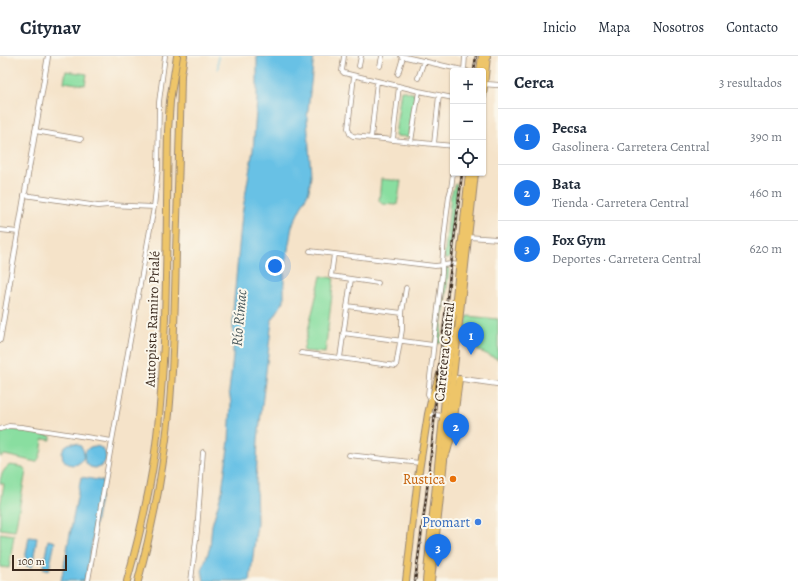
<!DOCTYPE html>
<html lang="es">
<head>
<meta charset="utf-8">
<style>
	body { margin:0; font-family:Alegreya,serif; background:#f2f2f3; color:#1f2937 }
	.controls { position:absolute; right:12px; top:12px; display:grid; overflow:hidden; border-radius:4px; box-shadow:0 1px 3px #0004 }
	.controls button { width:36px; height:36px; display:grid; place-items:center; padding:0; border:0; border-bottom:1px solid #e0e1e3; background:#fff; color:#1f2937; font:20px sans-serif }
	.scale { position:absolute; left:12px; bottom:10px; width:55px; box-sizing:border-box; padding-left:4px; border:2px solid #3b2a1e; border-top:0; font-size:11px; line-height:14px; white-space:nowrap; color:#3b2a1e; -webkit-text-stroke:3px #fbf7ec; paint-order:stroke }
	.you { position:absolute; left:275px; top:210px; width:14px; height:14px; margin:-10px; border:3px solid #fff; border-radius:50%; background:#1a73e8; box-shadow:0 0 0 6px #1a73e833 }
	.badge { display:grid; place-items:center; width:26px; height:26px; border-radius:50%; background:#1a73e8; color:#fff; font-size:13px; font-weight:700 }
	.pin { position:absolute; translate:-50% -33px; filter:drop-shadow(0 1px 2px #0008) }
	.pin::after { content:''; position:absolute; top:21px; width:14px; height:12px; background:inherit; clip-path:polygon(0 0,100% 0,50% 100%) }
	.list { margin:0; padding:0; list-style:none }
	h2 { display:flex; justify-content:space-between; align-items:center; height:52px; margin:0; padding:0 16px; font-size:17px }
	h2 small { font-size:13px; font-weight:400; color:#747a83 }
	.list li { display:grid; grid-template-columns:26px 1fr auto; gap:12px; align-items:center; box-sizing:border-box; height:56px; padding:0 16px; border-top:1px solid #e0e1e3 }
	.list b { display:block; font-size:15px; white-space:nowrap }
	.list p { margin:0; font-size:13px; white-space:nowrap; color:#747a83 }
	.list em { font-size:13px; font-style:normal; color:#747a83 }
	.icon { flex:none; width:22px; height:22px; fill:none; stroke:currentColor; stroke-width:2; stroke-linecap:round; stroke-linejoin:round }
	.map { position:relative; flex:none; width:498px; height:525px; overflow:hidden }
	header { display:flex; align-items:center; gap:24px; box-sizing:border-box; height:56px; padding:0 20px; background:#fff; border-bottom:1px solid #e0e1e3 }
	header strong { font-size:19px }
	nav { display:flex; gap:22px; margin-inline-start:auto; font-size:14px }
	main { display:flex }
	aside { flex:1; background:#fff }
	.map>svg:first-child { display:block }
	.green { fill:#89dea0; stroke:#62845f }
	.water { fill:#68c1e5; stroke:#527682 }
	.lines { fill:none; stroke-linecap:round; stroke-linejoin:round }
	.stream { stroke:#68c1e5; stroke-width:1 }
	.minor-casing { stroke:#988674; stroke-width:5.5 }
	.tertiary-casing { stroke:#988674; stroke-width:6 }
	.primary-casing { stroke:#988674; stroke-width:8 }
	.trunk-casing { stroke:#988674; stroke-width:8 }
	.minor { stroke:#fff; stroke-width:4 }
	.tertiary { stroke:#fff; stroke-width:4.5 }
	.primary { stroke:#eec569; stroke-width:6 }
	.trunk { stroke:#eec569; stroke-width:6 }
	.rail-casing { stroke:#3b2a1e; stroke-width:2.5 }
	.rail { stroke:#fbf7ec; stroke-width:1; stroke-dasharray:3; stroke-linecap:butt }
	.food-dot { fill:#e8710a; stroke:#fbf7ec; stroke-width:1.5 }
	.shop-dot { fill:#3f7fe0; stroke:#fbf7ec; stroke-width:1.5 }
	.labels { text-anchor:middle; stroke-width:4; stroke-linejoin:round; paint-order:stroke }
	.street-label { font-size:14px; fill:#3b2a1e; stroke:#fbf7ec }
	.food-label { font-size:14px; fill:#c56008; stroke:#fbf7ec; text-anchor:end }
	.shop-label { font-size:14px; fill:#366cbe; stroke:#fbf7ec; text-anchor:end }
	.water-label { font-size:15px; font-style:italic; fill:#48575a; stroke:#fbf7ec }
</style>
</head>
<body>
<header>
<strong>Citynav</strong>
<nav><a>Inicio</a><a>Mapa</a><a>Nosotros</a><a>Contacto</a></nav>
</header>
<main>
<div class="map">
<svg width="498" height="525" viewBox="0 0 498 525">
	<rect width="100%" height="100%" fill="#fbf7ec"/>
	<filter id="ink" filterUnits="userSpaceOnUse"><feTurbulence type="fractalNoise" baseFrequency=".025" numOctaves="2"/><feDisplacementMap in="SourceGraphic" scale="8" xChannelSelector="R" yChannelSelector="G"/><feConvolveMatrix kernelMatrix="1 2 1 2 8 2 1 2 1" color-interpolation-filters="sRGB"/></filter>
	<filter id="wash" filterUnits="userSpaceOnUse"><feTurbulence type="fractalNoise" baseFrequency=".012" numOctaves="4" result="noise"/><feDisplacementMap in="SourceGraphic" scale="16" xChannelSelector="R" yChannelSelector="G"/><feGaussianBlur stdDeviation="0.9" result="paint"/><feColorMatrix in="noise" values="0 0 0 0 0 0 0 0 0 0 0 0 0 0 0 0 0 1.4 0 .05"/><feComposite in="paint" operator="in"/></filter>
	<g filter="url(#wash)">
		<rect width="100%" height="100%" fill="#f5e3c9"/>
		<path class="green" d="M66,15L87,18L85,29L64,26Z
			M401,34L415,38L409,81L395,80Z
			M381,123L401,125L397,149L382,148L379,145Z
			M455,128L457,129L449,203H444L451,139Z
			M446,209L449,214L440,287H435L443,210Z
			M321,220L334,222L325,297L303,295Z
			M467,260L498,263V303L477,294L461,279V271H466Z
			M12,373L51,380V384L43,383C42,390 42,401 36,406L5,399L0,401V376Z
			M10,409L23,411L26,415L15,475L0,473V451L4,428L0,427C0,420 4,412 10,409Z
			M0,477L14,479L9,512L0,511Z"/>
		<path class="water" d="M257,0H314L307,63L311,119L309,135L292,170L284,219V245L272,264L258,384L256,425L257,467L250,525H204L202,514L210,491L212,469L222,435L229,385L231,347L229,335L233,301V254L242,158L253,94L257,44Z
			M62 398a11 11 0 1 1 22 0a11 11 0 1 1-22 0Z
			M84 401a11 11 0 1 1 22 0a11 11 0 1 1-22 0Z
			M81,421L103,425L85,525H61Z
			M29,481L37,482L32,511L24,509Z
			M48,484L55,486L49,514L43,512Z"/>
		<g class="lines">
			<path class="stream" d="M218,0V13"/>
		</g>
	</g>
	<g filter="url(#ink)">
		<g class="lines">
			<g class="minor-casing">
				<path id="minor" d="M344,0L342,15L344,17L419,35L453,42
					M401,0L467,15
					M359,10L361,0
					M380,10L382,0
					M464,15L465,0
					M398,18L403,1
					M354,20L348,72L350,78L353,80L453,90
					M418,22L424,5
					M35,75L81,83
					M371,82L377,25
					M393,83L399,30
					M411,86L419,35
					M434,88L439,39
					M24,139L98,150L109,149L154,151
					M0,174L18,176
					M468,181L498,183
					M310,195L435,210L451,208L461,209
					M334,198L331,220L378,227
					M347,250L402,257
					M343,277L433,289
					M301,297L340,302L396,310L402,274V257L406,232
					M340,302L351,223
					M431,344L428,338L442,217C442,191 446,165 449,140L451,133L453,117
					M428,358L443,360
					M0,373L9,370L22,371L112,385
					M349,399L420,407
					M88,525L112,385L154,151L158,113L159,46L165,0
					M191,525L197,475L203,396"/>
			</g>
			<g class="tertiary-casing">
				<path id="tertiary" d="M484,28L498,29
					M0,284L48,0
					M456,322L498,328"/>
			</g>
			<g class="primary-casing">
				<path id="primary" d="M426,525L452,276"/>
			</g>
			<g class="trunk-casing">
				<path id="trunk" d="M480,15L482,0
					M483,40L487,0
					M447,396L452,378L459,323
					M127,525C141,475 153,423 158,371C168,273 166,174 168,75L170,45L177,0
					M138,525C153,470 163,415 169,358C174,304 175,249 176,195C178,136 180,77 181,19L184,0
					M406,525L418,421L428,358L431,345L442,312L455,251L469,117
					M431,525L475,117"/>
			</g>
			<use href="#minor" class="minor"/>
			<use href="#tertiary" class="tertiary"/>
			<use href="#primary" class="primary"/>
			<use href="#trunk" class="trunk"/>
			<g class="rail-casing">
				<path id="rail" d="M474,15L476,0
					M415,525C424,459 433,393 437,327L462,117"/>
			</g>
			<use href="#rail" class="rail"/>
		</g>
	</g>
	<circle class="food-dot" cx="453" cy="423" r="4"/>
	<circle class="shop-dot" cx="478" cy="466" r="4"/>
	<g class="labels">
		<g class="street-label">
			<text transform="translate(152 263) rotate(-88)" y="5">Autopista Ramiro Prialé</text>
			<text transform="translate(444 296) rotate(-84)" y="5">Carretera Central</text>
		</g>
		<g class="food-label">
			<text x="445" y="428">Rustica</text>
		</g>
		<g class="shop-label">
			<text x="470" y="471">Promart</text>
		</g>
		<g class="water-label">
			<text transform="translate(239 262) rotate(-85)" y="5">Río Rímac</text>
		</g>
	</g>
</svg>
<div class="controls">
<button>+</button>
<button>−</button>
<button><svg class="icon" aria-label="locate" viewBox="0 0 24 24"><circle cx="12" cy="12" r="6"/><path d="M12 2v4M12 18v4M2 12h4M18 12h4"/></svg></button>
</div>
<div class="scale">100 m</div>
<div class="you"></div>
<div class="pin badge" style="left:471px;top:299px">1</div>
<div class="pin badge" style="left:456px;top:390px">2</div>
<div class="pin badge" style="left:438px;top:511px">3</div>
</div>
<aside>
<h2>Cerca<small>3 resultados</small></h2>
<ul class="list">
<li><span class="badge">1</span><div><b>Pecsa</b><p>Gasolinera · Carretera Central</p></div><em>390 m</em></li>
<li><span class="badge">2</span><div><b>Bata</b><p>Tienda · Carretera Central</p></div><em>460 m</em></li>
<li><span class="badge">3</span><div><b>Fox Gym</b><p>Deportes · Carretera Central</p></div><em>620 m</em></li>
</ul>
</aside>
</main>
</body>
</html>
